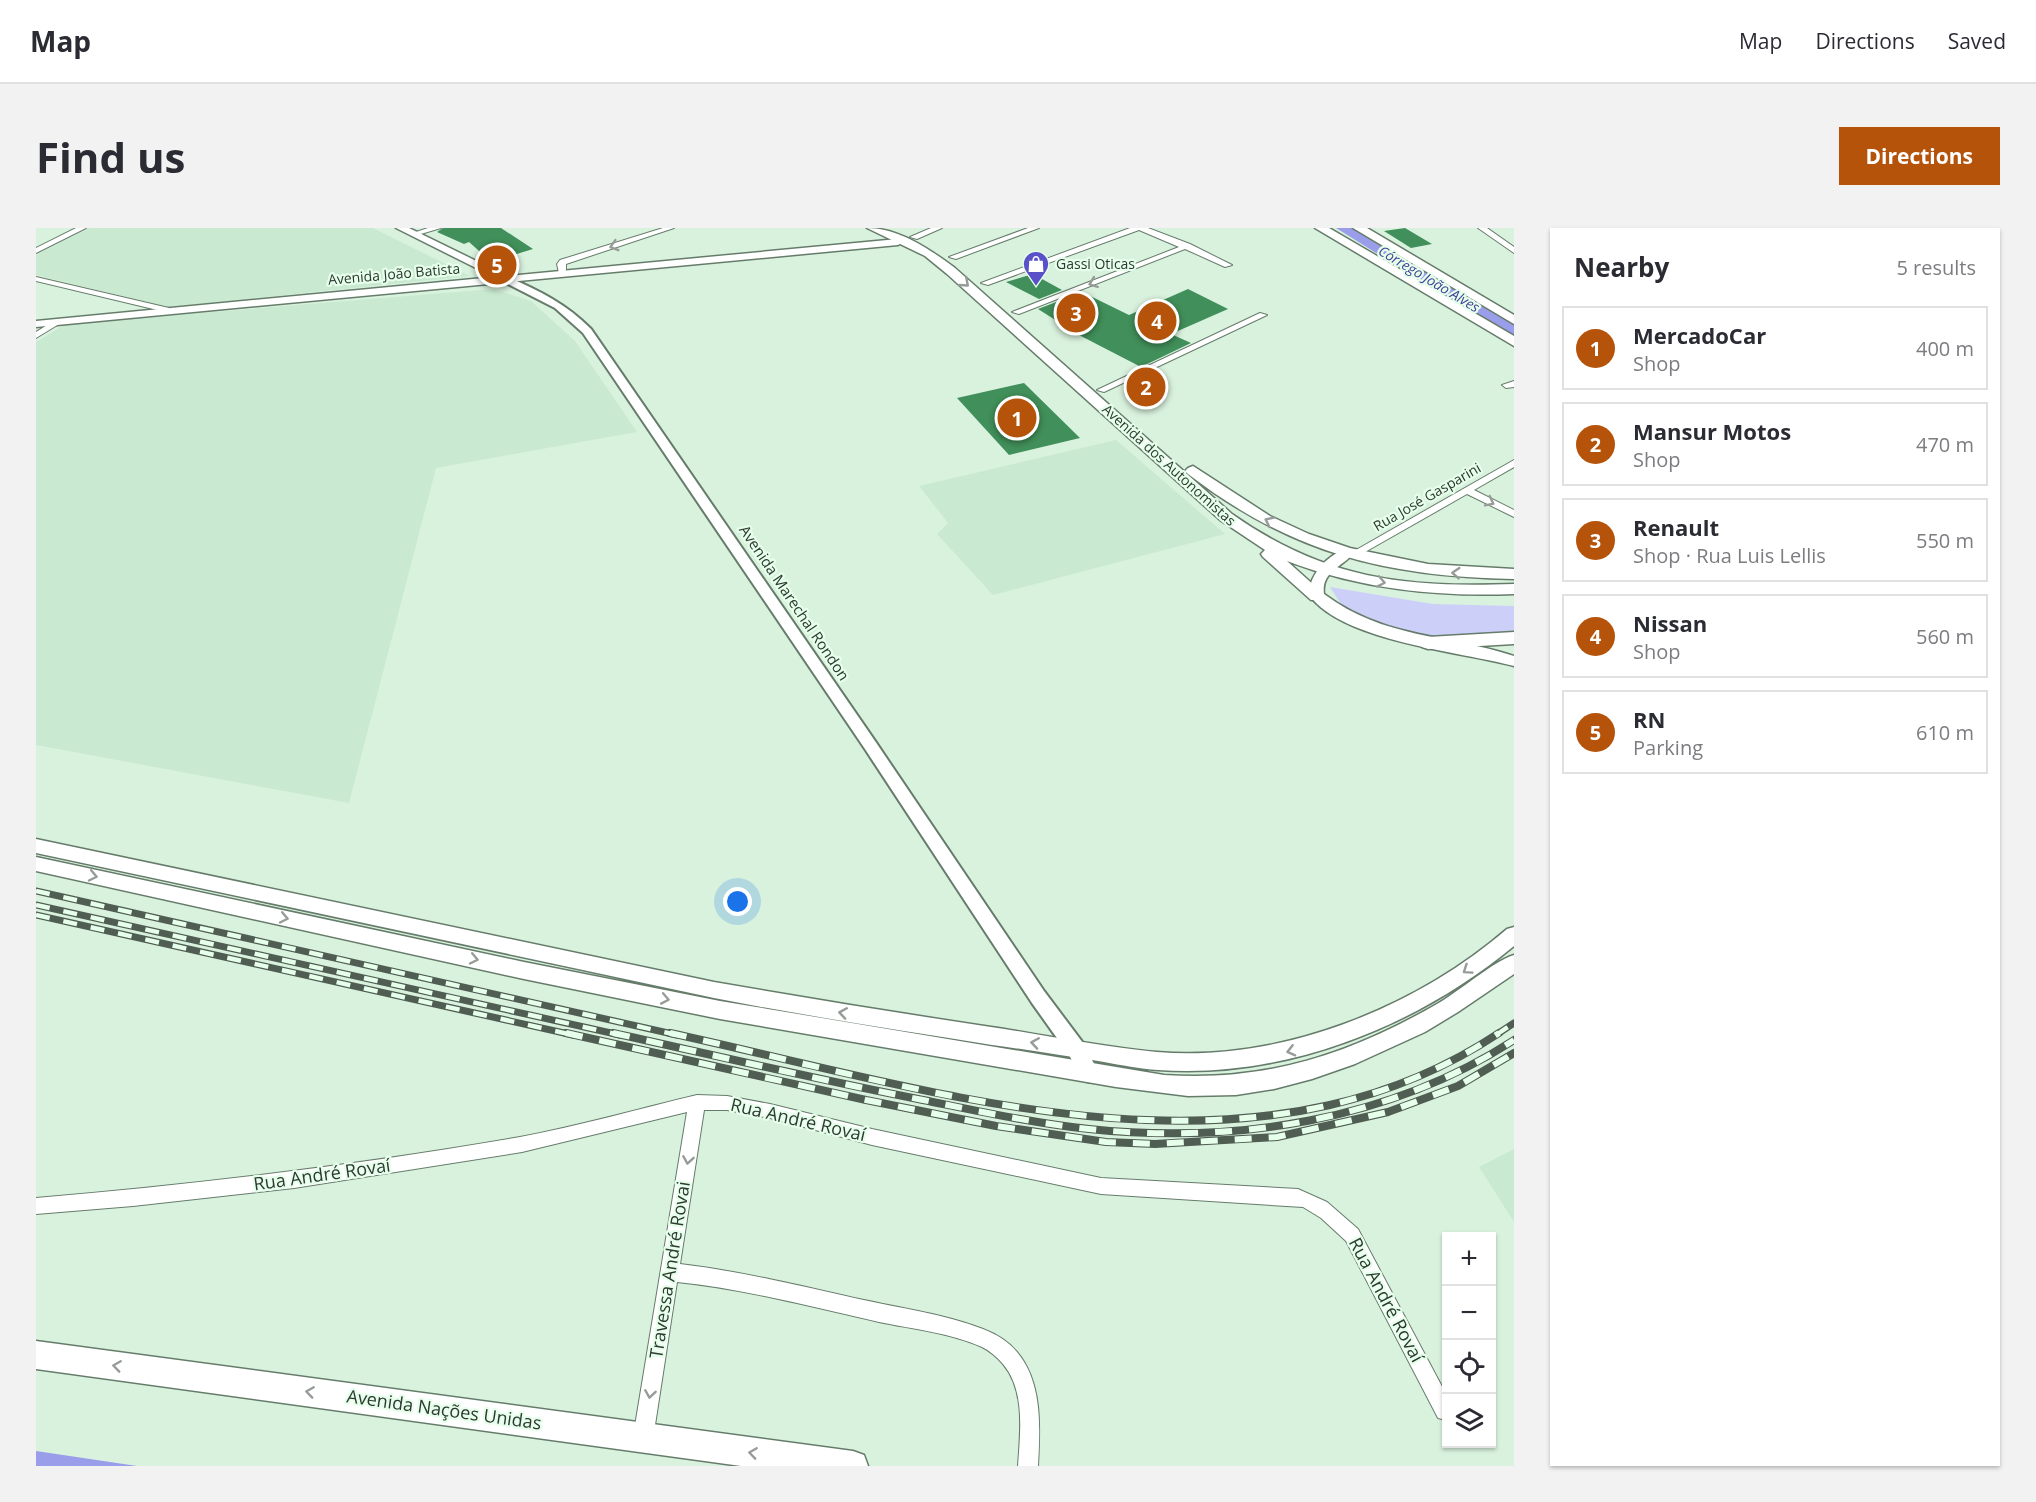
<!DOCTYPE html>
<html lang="en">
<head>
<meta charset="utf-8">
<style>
	body { margin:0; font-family:"Open Sans",sans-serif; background:#f2f2f3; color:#2b2b33 }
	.controls { position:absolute; right:18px; bottom:18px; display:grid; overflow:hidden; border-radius:0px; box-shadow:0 2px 4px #0004 }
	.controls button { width:54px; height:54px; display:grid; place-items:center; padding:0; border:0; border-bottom:2px solid #e1e1e2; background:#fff; color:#2b2b33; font:30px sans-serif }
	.you { position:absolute; left:702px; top:674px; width:21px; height:21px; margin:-15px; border:4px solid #fff; border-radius:50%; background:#1a73e8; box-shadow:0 0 0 9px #1a73e833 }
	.badge { display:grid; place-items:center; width:39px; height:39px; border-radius:50%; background:#b45309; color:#fff; font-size:20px; font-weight:700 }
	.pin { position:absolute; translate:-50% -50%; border:3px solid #fff; box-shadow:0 2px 6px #0006 }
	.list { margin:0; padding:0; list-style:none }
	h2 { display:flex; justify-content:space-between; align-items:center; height:78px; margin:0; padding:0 24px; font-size:26px }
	h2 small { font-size:20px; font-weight:400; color:#7c7c81 }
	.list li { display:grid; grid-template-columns:39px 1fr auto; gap:18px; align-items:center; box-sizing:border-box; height:84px; margin:0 12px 12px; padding:0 12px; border:2px solid #e1e1e2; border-radius:0px }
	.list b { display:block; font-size:22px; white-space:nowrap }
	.list p { margin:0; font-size:20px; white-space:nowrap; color:#7c7c81 }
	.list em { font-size:20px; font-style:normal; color:#7c7c81 }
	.icon { flex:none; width:33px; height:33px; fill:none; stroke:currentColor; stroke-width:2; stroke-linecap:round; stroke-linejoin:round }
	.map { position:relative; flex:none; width:1478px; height:1238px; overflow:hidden; border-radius:0px }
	header { display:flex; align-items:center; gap:36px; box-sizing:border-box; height:84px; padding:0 30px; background:#fff; border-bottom:2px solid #e1e1e2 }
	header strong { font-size:28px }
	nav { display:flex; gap:33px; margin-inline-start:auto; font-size:21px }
	.intro { display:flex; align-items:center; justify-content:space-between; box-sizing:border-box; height:144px; padding:0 36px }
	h1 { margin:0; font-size:42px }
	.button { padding:15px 27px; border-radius:0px; background:#b45309; color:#fff; font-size:21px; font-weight:700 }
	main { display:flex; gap:36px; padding:0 36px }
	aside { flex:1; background:#fff; border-radius:0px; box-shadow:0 2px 4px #0004 }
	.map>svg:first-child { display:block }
	.built { fill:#c9e9d0 }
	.green { fill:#ccd0f9 }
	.water { fill:#999dea }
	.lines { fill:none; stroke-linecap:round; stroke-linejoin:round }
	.river { fill:#999dea; fill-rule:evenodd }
	.building { fill:#418f5a }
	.minor-casing { stroke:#667c6b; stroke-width:2 }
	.tertiary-casing { stroke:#667c6b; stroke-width:4 }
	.secondary-casing { stroke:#667c6b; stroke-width:3 }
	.primary-casing { stroke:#667c6b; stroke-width:3 }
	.minor { fill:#fff; fill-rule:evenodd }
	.tertiary { fill:#fff; fill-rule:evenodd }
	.secondary { fill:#fff; fill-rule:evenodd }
	.primary { fill:#fff; fill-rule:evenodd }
	.rail-far1-casing { stroke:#505d52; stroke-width:7 }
	.rail-casing { stroke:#505d52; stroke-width:8 }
	.rail-far1 { stroke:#e6ffeb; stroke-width:4.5; stroke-dasharray:14; stroke-linecap:butt }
	.rail { stroke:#e6ffeb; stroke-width:6; stroke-dasharray:17; stroke-linecap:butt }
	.oneway { stroke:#979c98 }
	.labels { text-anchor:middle; stroke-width:4.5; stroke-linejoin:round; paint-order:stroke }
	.far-poi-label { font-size:14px; fill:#2f3931; stroke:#e6ffeb; text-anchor:start }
	.far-street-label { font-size:14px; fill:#2f3931; stroke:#e6ffeb }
	.far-water-label { font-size:14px; font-style:italic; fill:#443e98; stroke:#e6ffeb }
	.street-label { font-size:15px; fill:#2f3931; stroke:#e6ffeb }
	.near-street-label { font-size:18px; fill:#2f3931; stroke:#e6ffeb }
</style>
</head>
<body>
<header>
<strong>Map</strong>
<nav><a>Map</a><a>Directions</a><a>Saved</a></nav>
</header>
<div class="intro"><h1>Find us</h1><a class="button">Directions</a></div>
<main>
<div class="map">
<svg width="1478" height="1238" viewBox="0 0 1478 1238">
	<rect width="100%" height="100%" fill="#d9f2de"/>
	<path class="built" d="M54,0H337L434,48L132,79L0,47V27Z
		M457,61L495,73L539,113L601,204L400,240L313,575L0,517V114L30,96Z
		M1080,212L1189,306L957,367L901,306L912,295L883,258Z
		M1478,921V994L1443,939Z"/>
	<path class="green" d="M1294,359L1397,376L1478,378V404L1423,410L1374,405L1324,388L1306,378Z"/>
	<path class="water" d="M0,1223L101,1238H0Z"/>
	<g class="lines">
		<path class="river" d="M1300,0H1319L1478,96V108L1472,107Z"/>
	</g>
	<path class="building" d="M407,0H465L497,21L461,32L451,30L433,14L428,16L401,4Z
		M1369,0L1396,16L1375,20L1348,3Z
		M997,46L1026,62L1003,71L970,54Z
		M1152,61L1192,81L1135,106L1155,115L1105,139L1043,107L1002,81L1046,64L1093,87Z
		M1110,148L1132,159L1109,170L1087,159Z
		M988,155L1044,210L973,227L921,170Z"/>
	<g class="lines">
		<g class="minor-casing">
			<path id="minor" d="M40,0H50L0,25V20Z
				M392,0H405L378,8L374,6Z
				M627,0H638L530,36V47L523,45L521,36L524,32Z
				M895,0H906L881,11L874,9Z
				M992,0H1003L920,31L913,29Z
				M1094,0H1112L1154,16L1196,37L1189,39L1149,21L983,86L976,84L1143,19L1103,2L952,57L945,55Z
				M1442,0H1451L1478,19V25Z
				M0,49L133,80L134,82L130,84L0,53Z
				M1224,85L1231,87L1068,164L1061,162Z
				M21,91L28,93L0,110V104Z
				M1478,153V159L1470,160L1466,157Z
				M1478,232V239L1438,262L1478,282V289L1431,266L1322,328H1314L1313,326Z
				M661,867L691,868L734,876L836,901L1065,950L1262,961L1291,974L1322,1001L1410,1166V1192L1402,1190L1310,1013L1285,990L1267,979L1065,966L836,917L734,890L691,882H668L644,1036C704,1043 764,1058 823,1071C864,1080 908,1086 947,1101C960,1106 972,1113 981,1124C1007,1155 1004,1200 1002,1238H982C984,1206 990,1163 967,1136C961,1129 954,1123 946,1119C915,1105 877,1101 843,1094C777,1079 709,1061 641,1054L617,1210L614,1217L607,1220L600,1217L597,1210L651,884L486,924L258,960L97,978L0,986V970C162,956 323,937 484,909C543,898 602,881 661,867Z"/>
		</g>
		<g class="tertiary-casing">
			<path id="tertiary" d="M464,48H470C502,62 531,76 555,101L839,513L1008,763L1047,815L1063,845L1060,851L1053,854L1046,851L1033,827L996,775L829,521L547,105L519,80L464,52Z"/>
		</g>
		<g class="secondary-casing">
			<path id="secondary" d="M360,0H373L471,48L862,11L867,14L862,17L0,99V93L458,49Z
				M1311,321L1318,325C1306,339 1285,344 1288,366C1348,411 1411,406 1478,428V438C1425,424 1307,413 1274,368C1271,348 1292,326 1311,321Z
				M0,611L678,754C770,770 862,785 955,799C1010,807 1065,819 1121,824C1244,834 1378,781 1471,701L1478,699V718C1380,799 1249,851 1122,842C1104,841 1085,837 1068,834C1030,828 993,822 956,817C863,802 770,788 678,770L0,625Z
				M0,629L488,734L684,773L1128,847C1230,854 1314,826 1401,776C1424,763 1456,734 1478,727V746L1422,784L1389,804L1319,836L1276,851L1238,861L1200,867L1152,868L1080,859L684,791L488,751L0,643Z"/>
		</g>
		<g class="primary-casing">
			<path id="primary" d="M831,0C863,0 895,22 919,40L1196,286C1288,351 1368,360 1478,356V366C1399,369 1325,361 1251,333L1290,368L1287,372H1275L1227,329L1225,326L1229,322L1184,292L911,46L889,28Z
				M1279,0H1293L1478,108V118Z
				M1317,0H1331L1478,87V96Z
				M1157,238L1234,288L1273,306L1314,320L1392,336L1478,341V351C1350,349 1255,325 1152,246L1149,243L1152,240Z
				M1478,404V416L1392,421L1386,419L1383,415L1386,411L1392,409Z
				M0,1113L817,1223L828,1227L832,1238H705L0,1141Z"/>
		</g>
		<use href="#minor" class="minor"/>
		<use href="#tertiary" class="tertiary"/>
		<use href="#secondary" class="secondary"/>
		<use href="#primary" class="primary"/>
		<g class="rail-far1-casing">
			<path id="rail-far1" d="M0,663L641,807
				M0,677L584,807
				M0,687L537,807
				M1460,807L1478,795"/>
		</g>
		<g class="rail-casing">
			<path id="rail" d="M530,805L830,872L960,898L1070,914L1119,916L1241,909L1352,884L1422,858L1478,825
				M577,805C681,828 784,852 887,872C942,883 997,895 1053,901C1199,916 1353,893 1478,812
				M634,805C898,862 1215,970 1463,805"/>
		</g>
		<use href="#rail-far1" class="rail-far1"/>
		<use href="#rail" class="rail"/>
	</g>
	<defs><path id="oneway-chevron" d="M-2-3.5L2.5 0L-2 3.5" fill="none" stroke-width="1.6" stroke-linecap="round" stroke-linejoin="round" transform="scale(1.5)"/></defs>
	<g class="oneway">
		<use href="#oneway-chevron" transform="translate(578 18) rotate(163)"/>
		<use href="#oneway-chevron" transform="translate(929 55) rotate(41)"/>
		<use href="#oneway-chevron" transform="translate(1057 55) rotate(159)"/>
		<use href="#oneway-chevron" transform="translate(1454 274) rotate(27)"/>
		<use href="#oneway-chevron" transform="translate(1233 293) rotate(-154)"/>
		<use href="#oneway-chevron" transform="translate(1420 345) rotate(-176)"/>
		<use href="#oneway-chevron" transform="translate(1345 354) rotate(11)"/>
		<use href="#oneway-chevron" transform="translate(57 648) rotate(12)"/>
		<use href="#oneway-chevron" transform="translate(248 690) rotate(12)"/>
		<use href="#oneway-chevron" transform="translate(438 731) rotate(12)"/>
		<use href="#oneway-chevron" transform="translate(1431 742) rotate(146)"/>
		<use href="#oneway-chevron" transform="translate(629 771) rotate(11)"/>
		<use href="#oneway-chevron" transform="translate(807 785) rotate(-171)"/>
		<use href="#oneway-chevron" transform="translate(999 815) rotate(-171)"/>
		<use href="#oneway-chevron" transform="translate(1255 823) rotate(166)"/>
		<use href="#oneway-chevron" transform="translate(652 932) rotate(99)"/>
		<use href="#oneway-chevron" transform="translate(81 1138) rotate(-172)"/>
		<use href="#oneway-chevron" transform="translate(274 1164) rotate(-172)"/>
		<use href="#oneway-chevron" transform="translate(614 1166) rotate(99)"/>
		<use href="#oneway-chevron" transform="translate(717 1225) rotate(-172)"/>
	</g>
	<defs>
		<g id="shop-pin" transform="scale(1.35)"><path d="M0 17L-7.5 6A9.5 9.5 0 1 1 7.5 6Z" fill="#5a51c9" stroke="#e6ffeb"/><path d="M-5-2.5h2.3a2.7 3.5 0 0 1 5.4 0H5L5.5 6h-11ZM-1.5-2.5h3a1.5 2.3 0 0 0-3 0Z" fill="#fff"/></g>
	</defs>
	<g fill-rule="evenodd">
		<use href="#shop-pin" x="1000" y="36"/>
	</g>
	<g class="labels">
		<g class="far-poi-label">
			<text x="1020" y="41">Gassi Oticas</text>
		</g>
		<g class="far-street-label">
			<text transform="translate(358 46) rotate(-5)" y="5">Avenida João Batista</text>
			<text transform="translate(1133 237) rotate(42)" y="5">Avenida dos Autonomistas</text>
			<text transform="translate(1391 269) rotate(-30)" y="5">Rua José Gasparini</text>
		</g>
		<g class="far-water-label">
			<text transform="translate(1393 51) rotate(31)" y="5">Córrego João Alves</text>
		</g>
		<g class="street-label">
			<text transform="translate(758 375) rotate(56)" y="5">Avenida Marechal Rondon</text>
		</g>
		<g class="near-street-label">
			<text transform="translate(762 892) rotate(13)" y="6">Rua André Rovaí</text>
			<text transform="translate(286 947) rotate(-8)" y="6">Rua André Rovaí</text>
			<text transform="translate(634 1042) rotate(-81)" y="6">Travessa André Rovai</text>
			<text transform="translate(1350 1072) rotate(62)" y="6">Rua André Rovaí</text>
			<text transform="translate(408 1182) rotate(8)" y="6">Avenida Nações Unidas</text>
		</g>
	</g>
</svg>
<div class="controls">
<button>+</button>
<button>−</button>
<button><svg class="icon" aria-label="locate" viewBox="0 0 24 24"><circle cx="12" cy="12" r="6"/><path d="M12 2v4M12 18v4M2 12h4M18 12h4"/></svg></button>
<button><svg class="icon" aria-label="layers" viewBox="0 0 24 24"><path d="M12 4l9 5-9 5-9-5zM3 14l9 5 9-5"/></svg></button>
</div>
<div class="you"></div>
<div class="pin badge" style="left:981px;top:190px">1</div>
<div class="pin badge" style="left:1110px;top:159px">2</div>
<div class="pin badge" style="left:1040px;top:85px">3</div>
<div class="pin badge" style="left:1121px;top:93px">4</div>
<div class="pin badge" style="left:461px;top:37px">5</div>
</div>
<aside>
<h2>Nearby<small>5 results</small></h2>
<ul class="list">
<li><span class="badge">1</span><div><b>MercadoCar</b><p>Shop</p></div><em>400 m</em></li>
<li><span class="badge">2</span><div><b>Mansur Motos</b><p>Shop</p></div><em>470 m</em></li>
<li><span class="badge">3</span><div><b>Renault</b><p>Shop · Rua Luis Lellis</p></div><em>550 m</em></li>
<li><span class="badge">4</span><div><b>Nissan</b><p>Shop</p></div><em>560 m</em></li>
<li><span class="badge">5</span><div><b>RN</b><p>Parking</p></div><em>610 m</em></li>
</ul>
</aside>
</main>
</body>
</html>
